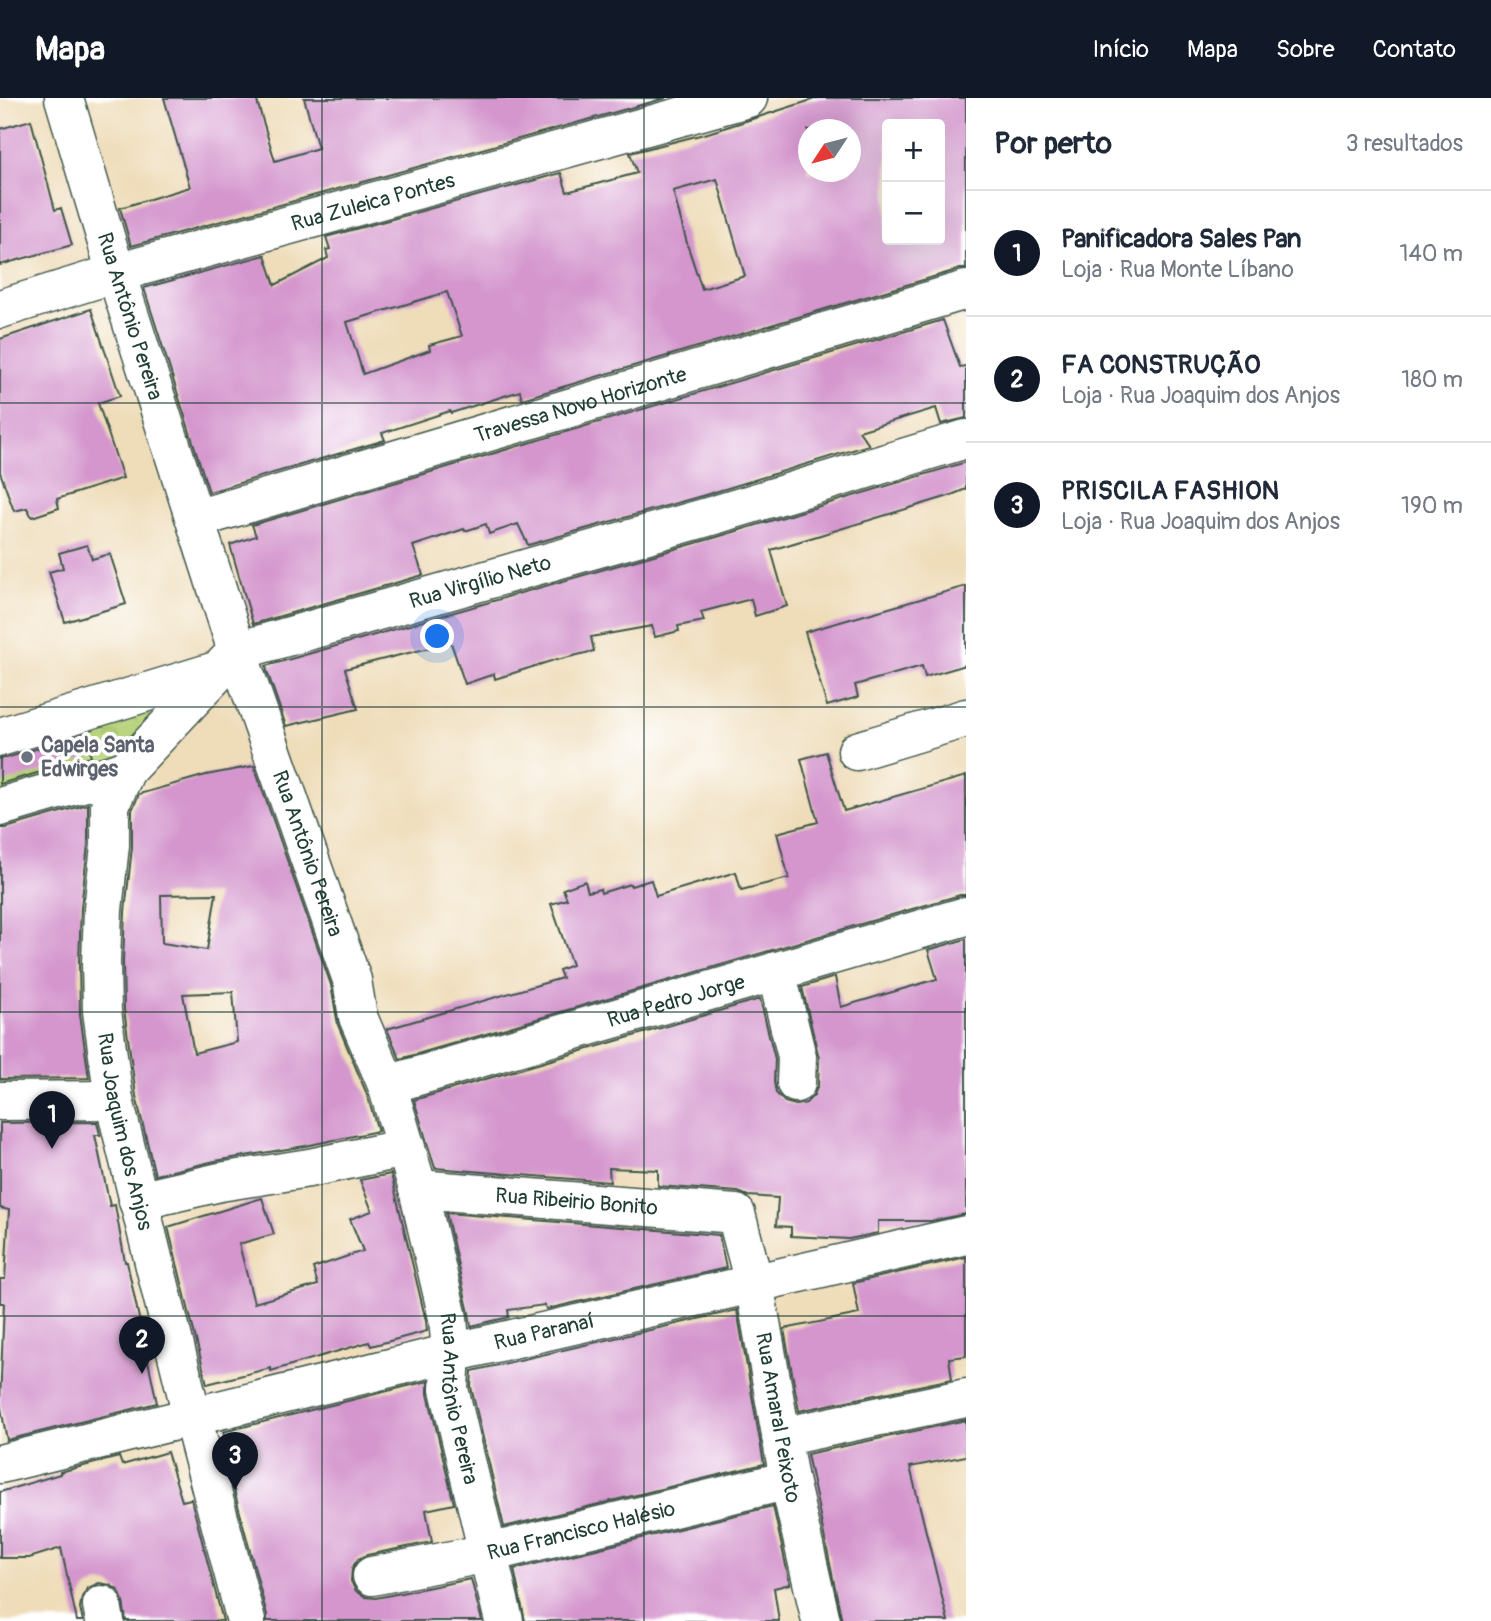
<!DOCTYPE html>
<html lang="pt">
<head>
<meta charset="utf-8">
<style>
	body { margin:0; font-family:Pangolin,sans-serif; background:#f6f6f7; color:#1f2937 }
	.controls { position:absolute; right:21px; top:21px; display:grid; overflow:hidden; border-radius:7px; box-shadow:0 7px 28px #0002 }
	.controls button { width:63px; height:63px; display:grid; place-items:center; padding:0; border:0; border-bottom:2px solid #e0e1e3; background:#fff; color:#1f2937; font:35px sans-serif }
	.compass { position:absolute; left:798px; top:21px; width:63px; height:63px; border-radius:50%; background:#fff; box-shadow:0 7px 28px #0002; rotate:234deg }
	.you { position:absolute; left:438px; top:539px; width:24px; height:24px; margin:-18px; border:5px solid #fff; border-radius:50%; background:#1a73e8; box-shadow:0 0 0 10px #1a73e833 }
	.badge { display:grid; place-items:center; width:46px; height:46px; border-radius:50%; background:#111827; color:#fff; font-size:23px; font-weight:700 }
	.pin { position:absolute; translate:-50% -58px; filter:drop-shadow(0 2px 4px #0008) }
	.pin::after { content:''; position:absolute; top:37px; width:24px; height:21px; background:inherit; clip-path:polygon(0 0,100% 0,50% 100%) }
	.list { margin:0; padding:0; list-style:none }
	h2 { display:flex; justify-content:space-between; align-items:center; height:91px; margin:0; padding:0 28px; font-size:30px }
	h2 small { font-size:23px; font-weight:400; color:#747a83 }
	.list li { display:grid; grid-template-columns:46px 1fr auto; gap:21px; align-items:center; box-sizing:border-box; height:126px; padding:0 28px; border-top:2px solid #e0e1e3 }
	.list b { display:block; font-size:26px; white-space:nowrap }
	.list p { margin:0; font-size:23px; white-space:nowrap; color:#747a83 }
	.list em { font-size:23px; font-style:normal; color:#747a83 }
	.map { position:relative; flex:none; width:966px; height:1523px; overflow:hidden }
	header { display:flex; align-items:center; gap:42px; box-sizing:border-box; height:98px; padding:0 35px; background:#111827; color:#fff }
	header strong { font-size:33px }
	nav { display:flex; gap:38px; margin-inline-start:auto; font-size:24px }
	main { display:flex }
	aside { flex:1; background:#fff }
	.map>svg:first-child { display:block }
	.park { fill:url(#park-crowns); stroke:#6a8756; stroke-width:2 }
	.building { fill:#d496cd; fill-rule:evenodd }
	.lines { fill:none; stroke-linecap:round; stroke-linejoin:round }
	.minor-casing { stroke:#3e5548; stroke-width:41 }
	.minor { stroke:#fff; stroke-width:38 }
	.grid { fill:none; stroke:#1f3d34; stroke-width:2; stroke-opacity:0.55 }
	.worship-dot { fill:#6b7280; stroke:#fff; stroke-width:2.5 }
	.labels { text-anchor:middle; stroke-width:7; stroke-linejoin:round; paint-order:stroke }
	.street-label { font-size:21px; fill:#1f3d34; stroke:#fff }
	.worship-label { font-size:21px; font-weight:bold; fill:#5b616d; stroke:#fff; text-anchor:start }
</style>
</head>
<body>
<header>
<strong>Mapa</strong>
<nav><a>Início</a><a>Mapa</a><a>Sobre</a><a>Contato</a></nav>
</header>
<main>
<div class="map">
<svg width="966" height="1523" viewBox="0 0 966 1523">
	<defs>
		<pattern id="park-crowns" width="20" height="18" patternUnits="userSpaceOnUse" patternTransform="scale(1.75)"><rect width="20" height="18" fill="#b5d177"/><path d="M2 6a3 3 0 1 1 6 0M12 15a3 3 0 1 1 6 0" fill="none" stroke="#9bb468"/></pattern>
	</defs>
	<rect width="100%" height="100%" fill="#fff"/>
	<filter id="ink" filterUnits="userSpaceOnUse"><feTurbulence type="fractalNoise" baseFrequency=".0143" numOctaves="2"/><feDisplacementMap in="SourceGraphic" scale="14" xChannelSelector="R" yChannelSelector="G"/><feConvolveMatrix kernelMatrix="1 2 1 2 8 2 1 2 1" color-interpolation-filters="sRGB"/></filter>
	<filter id="wash" filterUnits="userSpaceOnUse"><feTurbulence type="fractalNoise" baseFrequency=".00686" numOctaves="4" result="noise"/><feDisplacementMap in="SourceGraphic" scale="28" xChannelSelector="R" yChannelSelector="G"/><feGaussianBlur stdDeviation="1.57" result="paint"/><feColorMatrix in="noise" values="0 0 0 0 0 0 0 0 0 0 0 0 0 0 0 0 0 1.4 0 .05"/><feComposite in="paint" operator="in"/></filter>
	<g filter="url(#wash)">
		<rect width="100%" height="100%" fill="#efddba"/>
		<path class="park" d="M141,609L152,621L120,670L0,702V652Z"/>
		<g id="blocks">
			<path class="building" d="M164,0H256L275,63L318,50L304,0H666L131,148L120,110L190,89Z
				M818,0H966V171H960L522,301L520,293L451,315L450,313L382,335L385,342L209,394L144,190L265,157L275,187L328,160L326,152L330,151L326,139L561,75L567,94L637,75L630,55L708,35ZM887,26H940V142H887ZM808,32H850V74H808ZM717,81L745,178L702,191L688,149L673,93ZM447,194L462,238L429,247L430,252L363,276L347,224Z
				M31,22L55,112L61,110L72,147L0,167V31Z
				M91,211L120,298L98,305L123,380L57,401L59,410L32,419L27,410L14,413L0,374V241Z
				M943,222L960,269L966,268V320L941,326L936,310L859,333L869,347L705,397L528,447L518,426L489,436L486,426L465,433L464,431L413,448L423,477L253,526L230,447L256,438L252,427Z
				M966,364V391L949,398L771,452L787,508L755,518L751,501L701,514L704,523L678,528L679,533L655,539L652,528L591,539L594,553L557,562V561L495,581L494,576L465,586L451,545L400,557L345,571L358,611L286,628L267,573L266,568L717,439Z
				M87,447L92,461L110,456L126,506L65,524L49,474L63,470L59,455Z
				M966,488V567L925,579L922,568L855,587L858,599L827,608L805,534Z
				M85,636L91,659L0,686V660H6Z
				M826,654L844,713L966,678V797H960L400,961L387,931L562,880L559,872L572,867L551,806L567,801L563,791L585,783L588,794L600,791L601,795L630,786L631,788L651,782L656,798L736,774L741,792L789,780L777,735L818,724L801,661Z
				M254,668L331,887L338,927L366,994L378,1033L305,1048L215,1063L155,1077L136,998L124,911L123,864L125,814L132,749V712L139,696L206,677ZM216,796L207,852L162,845L161,797ZM233,894L237,944L194,955L183,896Z
				M88,706V746L81,810L79,864L80,916L89,980L0,981V730H6Z
				M966,841V1116L931,1123H878V1135L849,1141L791,1138V1129L776,1128L778,1100L748,1098L738,1094L658,1088V1072L609,1070L610,1084L435,1070L414,1002L760,901L775,961L774,984L776,995L785,1004L796,1007L806,1005L814,997L818,987L819,960L802,889L835,879L841,909L937,881L928,852Z
				M97,1024L100,1037H95L110,1108L115,1107L125,1164H127L157,1305L7,1342L0,1305L4,1205H0V1181H5L9,1112L0,1110V1025Z
				M391,1076L426,1223L427,1233L371,1248L369,1244L271,1273V1270L207,1286L168,1129L262,1100L274,1136L239,1146L254,1205L318,1187L313,1170L363,1153L350,1121L372,1113L360,1082Z
				M446,1115L719,1137L726,1170L547,1211L544,1207L508,1212L509,1219L471,1228L469,1215Z
				M966,1159V1258L949,1260L952,1281L799,1313L784,1231L859,1216L853,1185Z
				M737,1212L764,1366L504,1429L471,1289L472,1273Z
				M428,1283V1296L454,1406L426,1412L432,1444L367,1457L358,1461L352,1470L351,1483L356,1493L366,1499L376,1500L471,1481L482,1523H267V1517L230,1377L235,1375L223,1334Z
				M966,1322V1358L910,1369L948,1523H842L807,1356Z
				M167,1354L182,1403L191,1401L223,1523H126L123,1503L119,1493L110,1487L99,1485L88,1490L82,1499L80,1510L83,1523H77L61,1450L29,1460H0V1394L60,1376V1374L119,1359L122,1367Z
				M773,1408L790,1486L774,1490L779,1523H525L514,1471Z"/>
		</g>
	</g>
	<g filter="url(#ink)">
		<use href="#blocks" fill-opacity="0" stroke="#3e5548" stroke-width="2"/>
		<g class="lines">
			<g class="minor-casing">
				<g id="minor">
					<path id="s1" d="M64,0L116,175L237,553L352,882L358,919L387,987L418,1091L448,1220L451,1255L449,1291L504,1523"/>
					<path id="s2" d="M0,211L116,175L748,0"/>
					<path id="s3" d="M196,421L966,192"/>
					<path id="s4" d="M218,574L126,672L110,707V747L103,812L101,864L102,913L114,1002L192,1318L246,1523"/>
					<path id="s5" d="M0,639L219,572L237,553L711,418L966,341"/>
					<path d="M857,653L966,620"/>
					<path d="M0,709L126,672"/>
					<path d="M776,873L797,959L796,985"/>
					<path id="s6" d="M387,987L966,818"/>
					<path d="M0,1003L114,1002"/>
					<path id="s7" d="M418,1091L736,1116L754,1185L789,1382L821,1523"/>
					<path d="M138,1103L220,1084L309,1070L406,1050"/>
					<path d="M781,1339L966,1300"/>
					<path id="s8" d="M0,1366L451,1255L966,1137"/>
					<path id="s9" d="M372,1478L488,1455L789,1382"/>
					<path d="M102,1507L105,1523"/>
				</g>
			</g>
			<use href="#minor" class="minor"/>
		</g>
	</g>
	<path class="grid" d="M322,0V1523M644,0V1523M0,305H966M0,609H966M0,914H966M0,1218H966"/>
	<circle class="worship-dot" cx="27" cy="659" r="7"/>
	<g class="labels">
		<g class="street-label">
			<text dy="7" stroke="none"><textPath href="#s2" startOffset="388">Rua Zuleica Pontes</textPath></text>
			<text dy="7" stroke="none"><textPath href="#s1" startOffset="228">Rua Antônio Pereira</textPath></text>
			<text dy="7" stroke="none"><textPath href="#s3" startOffset="401">Travessa Novo Horizonte</textPath></text>
			<text dy="7" stroke="none"><textPath href="#s5" startOffset="508">Rua Virgílio Neto</textPath></text>
			<text dy="7" stroke="none"><textPath href="#s1" startOffset="794">Rua Antônio Pereira</textPath></text>
			<text dy="7" stroke="none"><textPath href="#s6" startOffset="301">Rua Pedro Jorge</textPath></text>
			<text dy="7" stroke="none"><textPath href="#s4" startOffset="502">Rua Joaquim dos Anjos</textPath></text>
			<text dy="7" stroke="none"><textPath href="#s7" startOffset="159">Rua Ribeirio Bonito</textPath></text>
			<text dy="7" stroke="none"><textPath href="#s8" startOffset="560">Rua Paranaí</textPath></text>
			<text dy="7" stroke="none"><textPath href="#s1" startOffset="1362">Rua Antônio Pereira</textPath></text>
			<text dy="7" stroke="none"><textPath href="#s7" startOffset="527">Rua Amaral Peixoto</textPath></text>
			<text dy="7" stroke="none"><textPath href="#s9" startOffset="214">Rua Francisco Halésio</textPath></text>
		</g>
		<g class="worship-label">
			<text x="41" y="654">Capela Santa<tspan x="41" dy="24">Edwirges</tspan></text>
		</g>
	</g>
</svg>
<div class="controls">
<button>+</button>
<button>−</button>
</div>
<svg class="compass" viewBox="-18 -18 36 36"><path d="M0-13l5 13h-10z" fill="#e53935"/><path d="M0 13l5-13h-10z" fill="#747a83"/></svg>
<div class="you"></div>
<div class="pin badge" style="left:52px;top:1051px">1</div>
<div class="pin badge" style="left:142px;top:1276px">2</div>
<div class="pin badge" style="left:235px;top:1392px">3</div>
</div>
<aside>
<h2>Por perto<small>3 resultados</small></h2>
<ul class="list">
<li><span class="badge">1</span><div><b>Panificadora Sales Pan</b><p>Loja · Rua Monte Líbano</p></div><em>140 m</em></li>
<li><span class="badge">2</span><div><b>FA CONSTRUÇÃO</b><p>Loja · Rua Joaquim dos Anjos</p></div><em>180 m</em></li>
<li><span class="badge">3</span><div><b>PRISCILA FASHION</b><p>Loja · Rua Joaquim dos Anjos</p></div><em>190 m</em></li>
</ul>
</aside>
</main>
</body>
</html>
